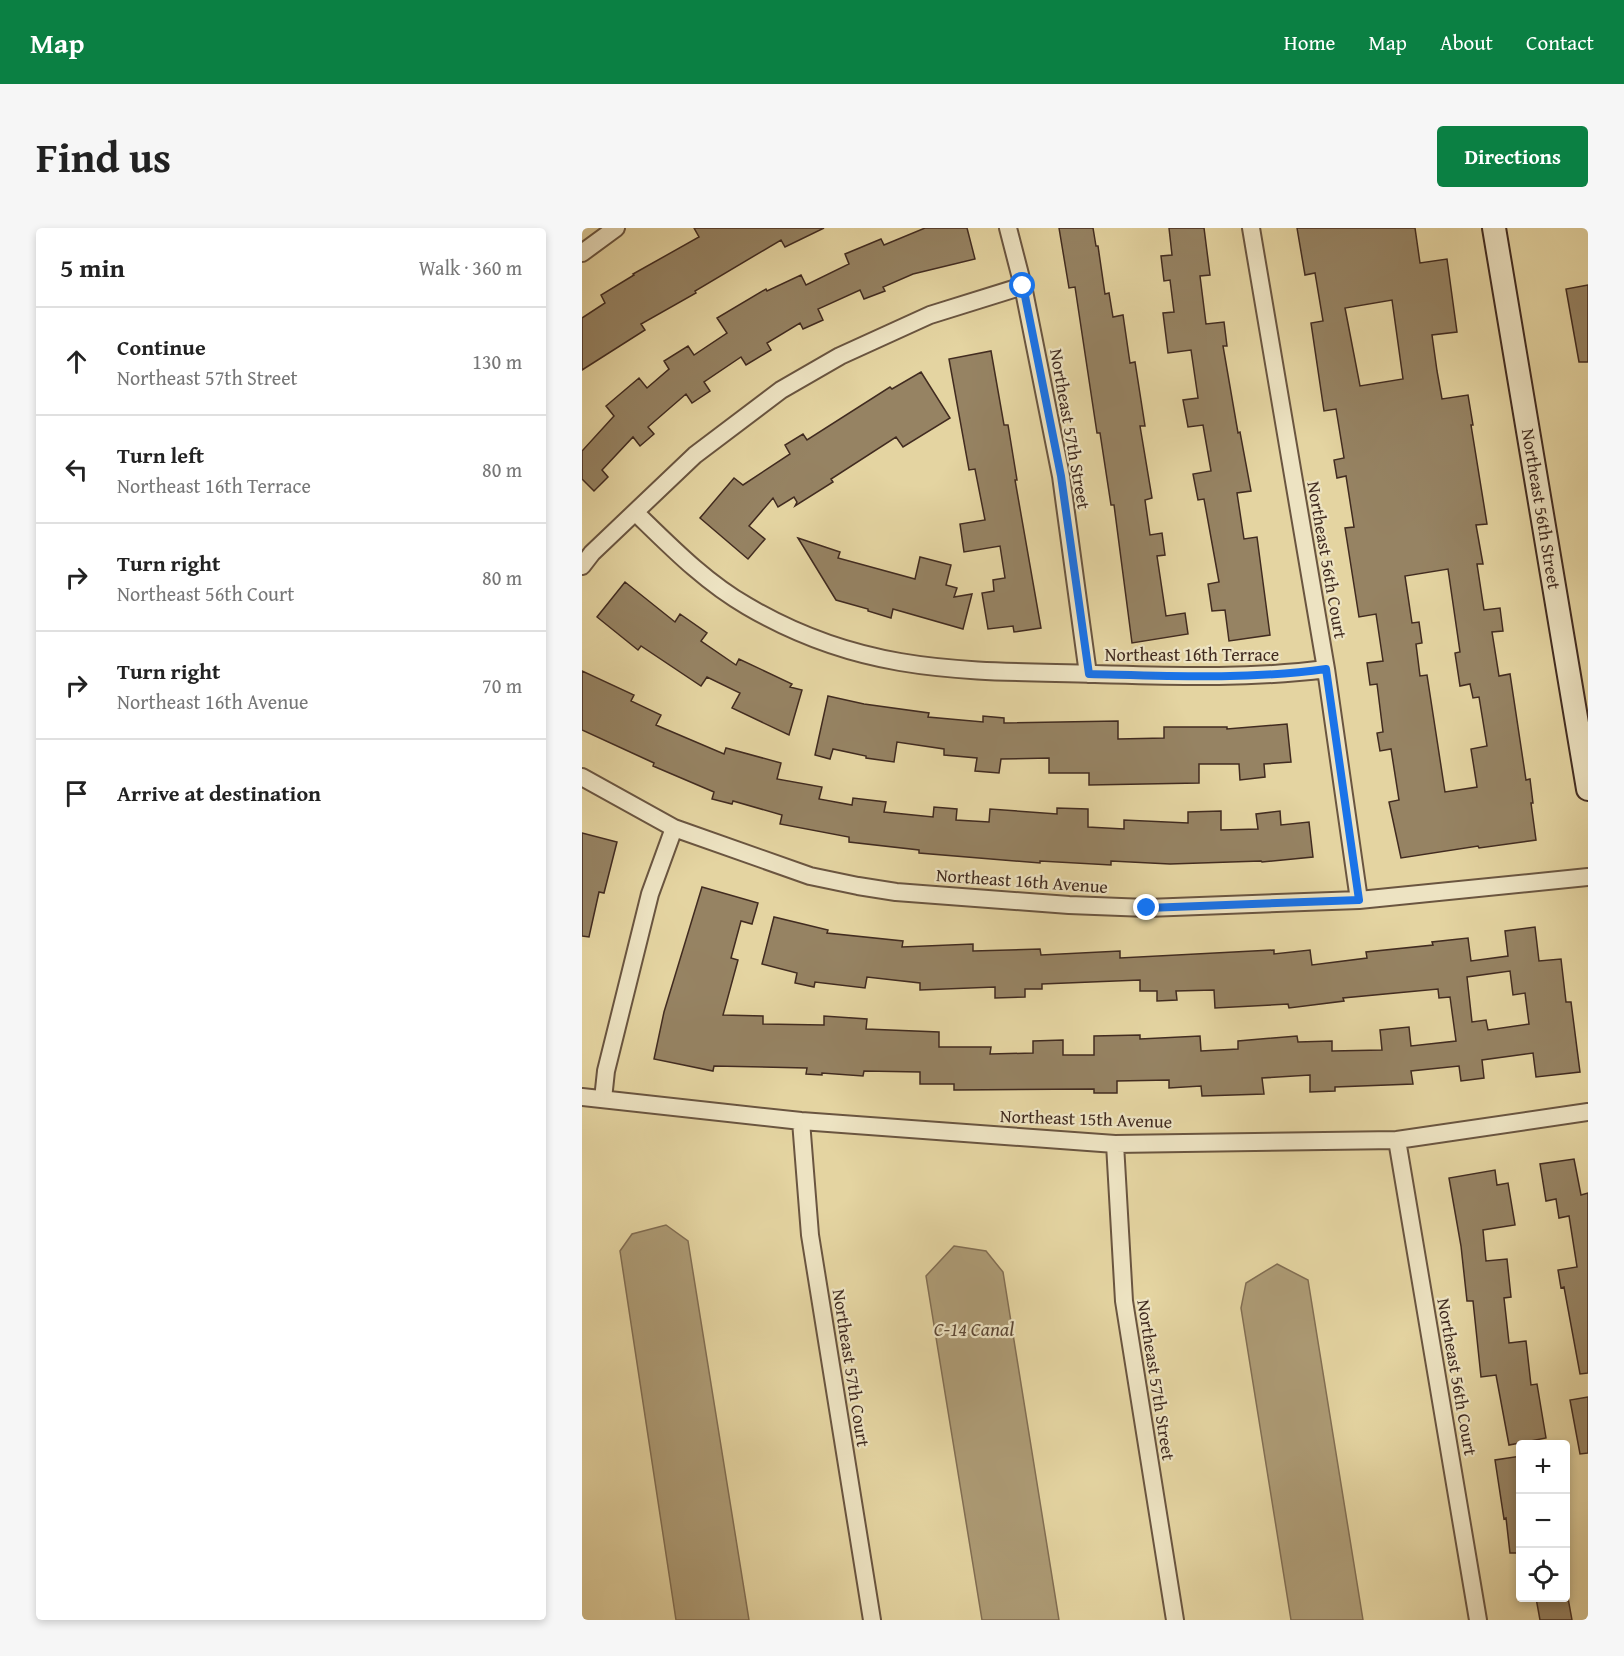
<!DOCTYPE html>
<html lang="en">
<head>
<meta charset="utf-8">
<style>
	body { margin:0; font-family:"Gentium Book Plus",serif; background:#f6f6f6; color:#222 }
	.controls { position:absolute; right:18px; bottom:18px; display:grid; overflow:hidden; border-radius:6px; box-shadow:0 3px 9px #0003 }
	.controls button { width:54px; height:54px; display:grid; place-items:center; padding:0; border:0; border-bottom:2px solid #e0e0e0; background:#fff; color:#222; font:30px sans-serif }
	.stop { position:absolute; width:18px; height:18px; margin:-14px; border:4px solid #1a73e8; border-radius:50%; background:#fff }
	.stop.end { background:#1a73e8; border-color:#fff; box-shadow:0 2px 6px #0008 }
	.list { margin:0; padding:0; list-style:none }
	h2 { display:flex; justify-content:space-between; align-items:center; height:78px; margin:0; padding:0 24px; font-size:26px }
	h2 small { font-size:20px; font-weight:400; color:#767676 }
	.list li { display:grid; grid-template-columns:39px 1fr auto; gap:18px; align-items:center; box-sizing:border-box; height:108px; padding:0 24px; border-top:2px solid #e0e0e0 }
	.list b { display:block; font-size:22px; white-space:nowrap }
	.list p { margin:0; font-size:20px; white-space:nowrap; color:#767676 }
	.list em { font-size:20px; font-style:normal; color:#767676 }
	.icon { flex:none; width:33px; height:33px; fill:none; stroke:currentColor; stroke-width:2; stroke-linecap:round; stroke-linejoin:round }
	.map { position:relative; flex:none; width:1006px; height:1392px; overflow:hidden; border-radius:6px }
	header { display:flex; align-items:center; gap:36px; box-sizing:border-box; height:84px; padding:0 30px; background:#0b8043; color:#fff }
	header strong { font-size:28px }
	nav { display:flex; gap:33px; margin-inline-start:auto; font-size:21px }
	.intro { display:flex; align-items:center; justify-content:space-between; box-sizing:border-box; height:144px; padding:0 36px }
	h1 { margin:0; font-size:42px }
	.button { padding:15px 27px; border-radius:6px; background:#0b8043; color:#fff; font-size:21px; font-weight:700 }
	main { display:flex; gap:36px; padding:0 36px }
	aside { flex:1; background:#fff; border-radius:6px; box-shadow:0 3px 9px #0003 }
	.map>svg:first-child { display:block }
	.water { fill:#ad9b75; stroke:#826e53; stroke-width:1.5 }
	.building { fill:#968363; stroke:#412b20; stroke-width:1.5; fill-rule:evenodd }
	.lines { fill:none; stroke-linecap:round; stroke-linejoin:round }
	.street-casing { stroke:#6a5540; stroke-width:20 }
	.secondary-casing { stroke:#412b20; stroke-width:26 }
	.street { stroke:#ede3c2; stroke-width:16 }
	.secondary { stroke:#ede3c2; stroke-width:22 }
	.route { stroke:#1a73e8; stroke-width:8 }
	.labels { text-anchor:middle; stroke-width:4.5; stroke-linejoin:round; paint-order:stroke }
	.street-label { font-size:18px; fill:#412b20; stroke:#ede3c2 }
	.water-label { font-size:20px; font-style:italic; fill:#5c4735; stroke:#ede3c2 }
</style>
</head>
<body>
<header>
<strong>Map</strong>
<nav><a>Home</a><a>Map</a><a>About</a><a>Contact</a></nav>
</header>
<div class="intro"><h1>Find us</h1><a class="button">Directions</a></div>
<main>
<aside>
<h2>5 min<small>Walk · 360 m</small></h2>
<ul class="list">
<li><svg class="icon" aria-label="ahead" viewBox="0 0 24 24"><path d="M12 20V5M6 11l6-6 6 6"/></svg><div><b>Continue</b><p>Northeast 57th Street</p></div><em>130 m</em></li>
<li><svg class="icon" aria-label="left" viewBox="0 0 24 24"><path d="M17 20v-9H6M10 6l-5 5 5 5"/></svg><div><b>Turn left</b><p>Northeast 16th Terrace</p></div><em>80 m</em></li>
<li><svg class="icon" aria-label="right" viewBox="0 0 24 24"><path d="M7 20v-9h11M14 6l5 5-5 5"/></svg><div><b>Turn right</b><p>Northeast 56th Court</p></div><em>80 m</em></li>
<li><svg class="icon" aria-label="right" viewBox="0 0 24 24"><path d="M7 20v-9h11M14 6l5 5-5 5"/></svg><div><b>Turn right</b><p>Northeast 16th Avenue</p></div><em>70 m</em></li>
<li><svg class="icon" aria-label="arrive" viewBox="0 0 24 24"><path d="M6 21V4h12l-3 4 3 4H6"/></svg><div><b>Arrive at destination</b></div></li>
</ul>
</aside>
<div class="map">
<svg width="1006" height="1392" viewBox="0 0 1006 1392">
	<rect width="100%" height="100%" fill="#e4d4a1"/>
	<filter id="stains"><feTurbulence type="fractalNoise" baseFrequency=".00333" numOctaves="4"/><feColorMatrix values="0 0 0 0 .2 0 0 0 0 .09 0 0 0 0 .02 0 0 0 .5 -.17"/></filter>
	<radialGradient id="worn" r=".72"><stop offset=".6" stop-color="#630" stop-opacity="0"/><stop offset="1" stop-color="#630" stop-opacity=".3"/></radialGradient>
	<path class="water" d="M84,997L106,1013L167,1392H94L38,1023L50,1006Z
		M372,1018L404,1023L421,1044L477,1392H400L344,1048Z
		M695,1036L726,1052L781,1392H709L659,1080L664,1055Z"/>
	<path class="building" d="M112,0H242L203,19L199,12L113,63L114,65L59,96L63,102L0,142V90L23,75L19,67L52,47L51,46L117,9Z
		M343,0H385L393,31L331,46L301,59L303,63L282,71L278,62L236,81L241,92L221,101L218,95L185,115L189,122L164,137L159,129L122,154L128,163L110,175L104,166L66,199L72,206L58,218L51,209L20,242L26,249L12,263L0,251V223L32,188L24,178L57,150L65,160L87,141L82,133L106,118L112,127L145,105L135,90L184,61L185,63L219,47L224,57L267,36L263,26L299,11L302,17Z
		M477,0H511L514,18H516L523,66L527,65L531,89L541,87L548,135L553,134L563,198H558L570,270L563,272L568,307L580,305L583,327L575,328L584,388L603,385L606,406L550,415L532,277H529L518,205H515L493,59L487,60Z
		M587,0H622L628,47L618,48L624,96L642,94L645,118H641L656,205L658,204L669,263L655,265L662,311L675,309L688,407L647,413L643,382L630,383L626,356L637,354L622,271L616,272L611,246L629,243L621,197L606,199L601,172L616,170L609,122L586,125L581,85L592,84L588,52L582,53L579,28L590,27Z
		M715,0H833L838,35L865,31L875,104L850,107L855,143L860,171L886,167L891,197H889L905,296L894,297L901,336H895L902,382L918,380L921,403L910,404L917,448L928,446L944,552L948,551L951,575H949L954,612L897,620L896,618L819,630L807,574L817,572L809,521L798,523L795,505L801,504L795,456L788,457L785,435L801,433L794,386L777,389L763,300L772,299L764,248L755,250L752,232L762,230L754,181L742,183L729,95L741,93L733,45L723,47ZM810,72L821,151L778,158L763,80ZM866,341L878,424L873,425L878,458L888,456L891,470L897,469L905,518L889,521L895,559L863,564L845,447L838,448L834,416L840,415L837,394L830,395L823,348Z
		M1006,57V134H997L984,61Z
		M409,123L422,197H426L435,252H433L459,400L432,404L431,398L406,401L400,365L412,363L411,352L423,350L418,318L382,324L378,296L403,292L393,241L387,242L367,131Z
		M339,144L368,190L321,219L314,209L249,251L251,254L213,278L215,274L212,269L196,279L191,270L167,298L183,311L166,331L118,290L152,250L161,257L208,226L203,217L221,206L225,212L308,159L310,161Z
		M216,310L258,324L256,330L333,351L338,329L369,337L364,357L375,360L372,369L390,366L381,401L311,381L309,390L286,383V381L254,372Z
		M43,354L93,394L98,386L125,405L119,413L154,437L157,431L210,456L208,459L220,462L207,507L150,480L158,465L125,449L119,458L59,418L56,422L15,389Z
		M0,443L52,467L49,473L79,487L74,497L142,526L144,520L199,535L195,551L240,559L237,571L270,577L271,570L304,574L302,584L351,589L352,579L375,581L374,592L407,594L408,581L475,586V580L506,581V599L542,601V592L606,595V584L639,583V602L676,601L674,586L698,583L699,597L727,594L731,629L680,634L679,633L588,636L529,633V637L458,633V635L337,625V622L267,614V609L198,596L200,587L151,573L150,576L130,571L132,564L71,538L72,535L0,502Z
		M246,468L282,476L347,485L346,489L401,494V488L422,490V495L536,493V511L582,510V499H645V501L705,496L709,534L682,536L683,549L658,552L657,536H617V555L507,557V545H467V530L419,531L417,545L393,543L395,530L362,527V521L315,514L312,534L284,530V528L251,521L248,531L233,527Z
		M0,605L35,614L22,665L17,664L7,709L0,708Z
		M120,659L176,675L170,696L159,693L149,730L156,732L141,787L181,788V796L242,797V788L285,791L284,801L357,804V819H409L408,826L451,825V813L481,812V827H512V808L558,807V811L618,808L619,823L656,821V813L715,808L716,814L750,813V823L800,822L798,802L827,799L829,818L874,813L868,769L857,770L856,761L761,770L762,773L707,780L706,776L633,780L632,762L594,763L595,772L575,773V763H558V752L460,756V761H443V769L413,770V759L338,762V755L285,749L283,760L233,754L232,759L213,755L215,745L180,736L192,689L246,702L245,705L321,713L320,719L391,716V723L458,721L459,727L538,723V730L692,722V726L728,722L730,737L785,730L784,724L851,717L850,714L886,710L889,733L926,728L923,703L953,699L957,733L979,731L984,774H989L998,844L954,849L951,825L900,832L902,850L879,853L877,838L829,843L831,856L753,859V863L728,864V847L680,850L682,866L620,868L619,858L587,860V852L535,853V865H512V861L372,862V856H338V844L282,843L281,848L240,845V847L224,846L225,840L132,838L131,843L72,831L82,784ZM928,743L931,767L943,765L947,796L906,802L904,792L890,794L885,749Z
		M992,931L999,967L1006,965V1145L998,1146L982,1059L979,1060L976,1042L995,1039L987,988L977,990L974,971L964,973L958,936Z
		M913,942L915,957L926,955L933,997L901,1002L904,1033L925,1031L929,1069L922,1070L927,1115L944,1113L949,1157L955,1156L964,1210L927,1217L914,1147L899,1149L891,1073H885L879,1018L867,950Z
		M1006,1169V1225L998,1226L988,1172Z
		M939,1228V1325H928L924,1290L922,1291L913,1232Z
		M954,1370H986L990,1392H958Z"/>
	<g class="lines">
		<g class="street-casing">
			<path id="street" d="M426,0L441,58L479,248L506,446
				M669,0L744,441L777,672
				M0,25L34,0
				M54,285C88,318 123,354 165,378C211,405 265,425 318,434C382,445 448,444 513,446C590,448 667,451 744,441
				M0,338L10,325L113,227L199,162L258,128L348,87L441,58
				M0,549L92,600L228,648L276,658L314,664L487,677L565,680L777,672L1006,649
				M0,869L219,893L533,916L815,912L1006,884
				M21,871L24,843L68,666L92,600
				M219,893L228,1007L290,1392
				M815,912L896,1392
				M533,916L542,1073L593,1392"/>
		</g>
		<g class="secondary-casing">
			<g id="secondary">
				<path id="s1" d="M912,0L1006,561"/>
			</g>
		</g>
		<use href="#street" class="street"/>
		<use href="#secondary" class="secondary"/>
	</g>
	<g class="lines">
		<path class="route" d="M441,58L479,248L507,446C586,448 665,452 744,441L777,672L565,680"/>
	</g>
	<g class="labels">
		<g class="street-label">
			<text transform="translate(488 201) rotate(80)" y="6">Northeast 57th Street</text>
			<text dy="6" stroke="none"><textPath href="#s1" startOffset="285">Northeast 56th Street</textPath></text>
			<text transform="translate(745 332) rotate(80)" y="6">Northeast 56th Court</text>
			<text x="610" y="433">Northeast 16th Terrace</text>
			<text transform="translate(440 653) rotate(4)" y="6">Northeast 16th Avenue</text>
			<text transform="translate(504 891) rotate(2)" y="6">Northeast 15th Avenue</text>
			<text transform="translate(269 1140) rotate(81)" y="6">Northeast 57th Court</text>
			<text transform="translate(875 1149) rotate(80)" y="6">Northeast 56th Court</text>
			<text transform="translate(574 1152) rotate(81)" y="6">Northeast 57th Street</text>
		</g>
		<g class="water-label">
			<text x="392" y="1108">C-14 Canal</text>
		</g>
	</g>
	<rect width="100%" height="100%" filter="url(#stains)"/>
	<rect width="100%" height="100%" fill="url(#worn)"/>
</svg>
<div class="controls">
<button>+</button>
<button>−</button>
<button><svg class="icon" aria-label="locate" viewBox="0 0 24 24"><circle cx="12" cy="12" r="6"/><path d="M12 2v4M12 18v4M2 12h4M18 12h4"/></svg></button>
</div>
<div class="stop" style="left:441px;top:58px"></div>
<div class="stop end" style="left:565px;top:680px"></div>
</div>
</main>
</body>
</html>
